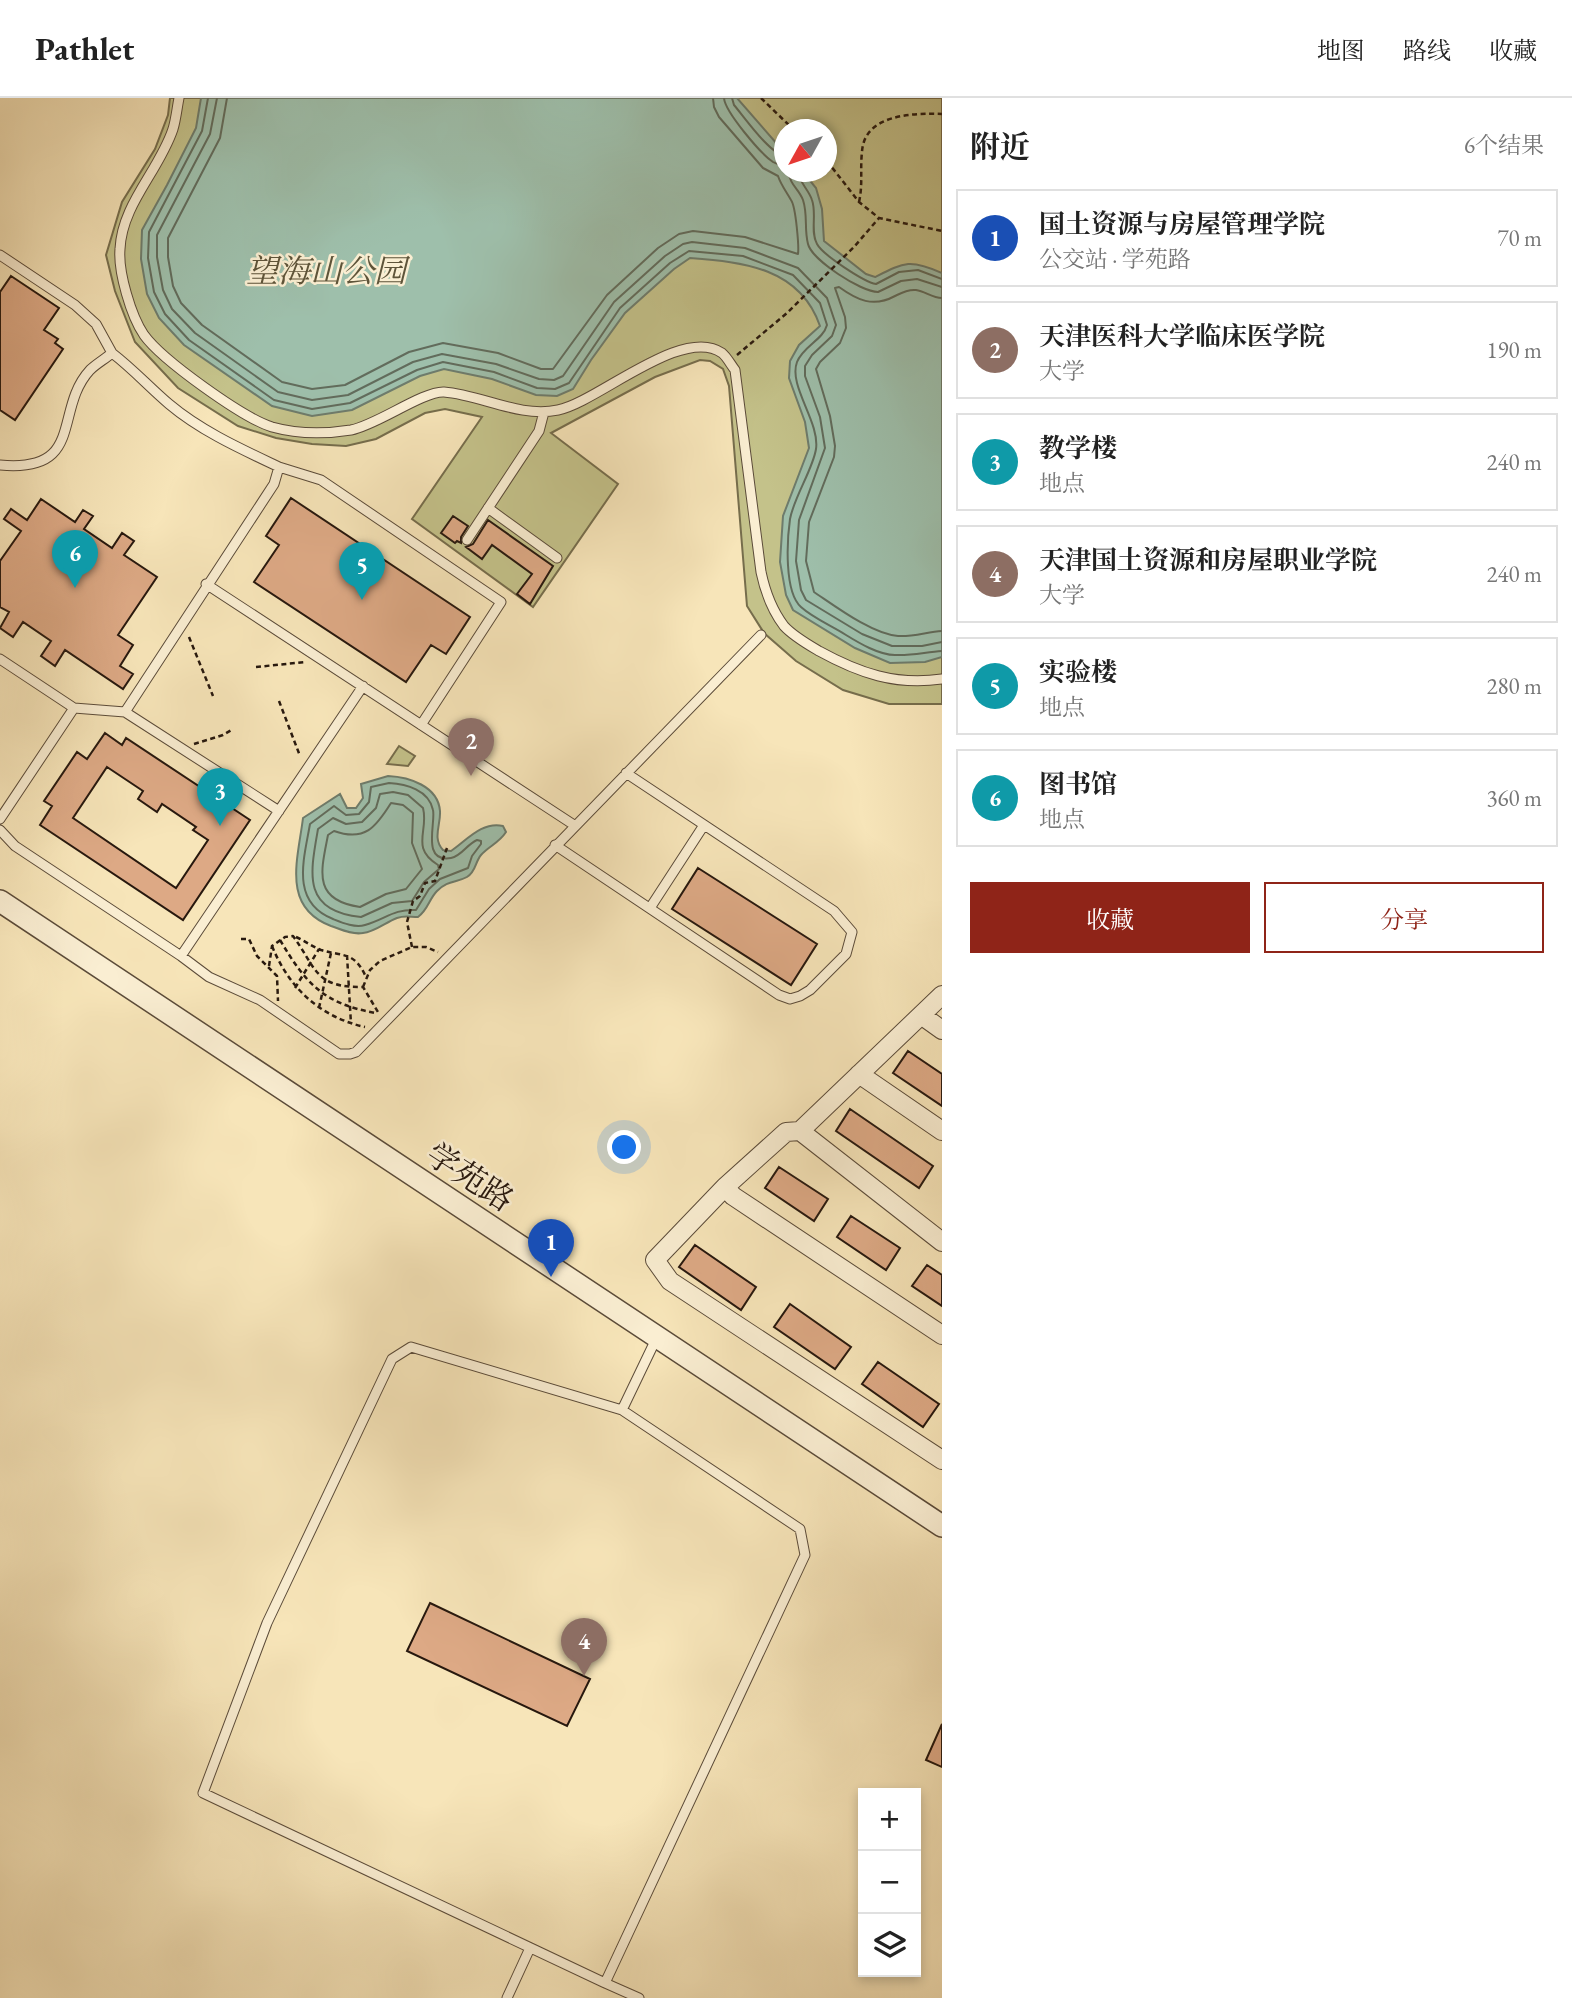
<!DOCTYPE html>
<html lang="zh">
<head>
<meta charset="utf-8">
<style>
	body { margin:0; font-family:"EB Garamond","Noto Serif SC",serif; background:#f2f2f2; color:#222 }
	.controls { position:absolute; right:21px; bottom:21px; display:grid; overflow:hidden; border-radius:0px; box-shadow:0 4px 10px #0003 }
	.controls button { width:63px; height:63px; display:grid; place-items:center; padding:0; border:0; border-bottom:2px solid #e0e0e0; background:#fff; color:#222; font:35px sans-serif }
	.compass { position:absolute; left:774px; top:21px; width:63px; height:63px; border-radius:50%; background:#fff; box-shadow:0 4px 10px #0003; rotate:230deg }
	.you { position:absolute; left:625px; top:1050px; width:24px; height:24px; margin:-18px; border:5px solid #fff; border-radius:50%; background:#1a73e8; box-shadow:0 0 0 10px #1a73e833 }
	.badge { display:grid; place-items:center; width:46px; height:46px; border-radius:50%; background:#8f2418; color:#fff; font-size:23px; font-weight:700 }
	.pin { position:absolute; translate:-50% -58px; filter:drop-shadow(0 2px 4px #0008) }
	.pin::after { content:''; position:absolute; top:37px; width:24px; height:21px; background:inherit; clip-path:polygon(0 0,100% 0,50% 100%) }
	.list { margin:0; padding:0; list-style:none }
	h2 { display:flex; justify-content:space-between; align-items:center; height:91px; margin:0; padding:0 28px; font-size:30px }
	h2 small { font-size:23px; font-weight:400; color:#767676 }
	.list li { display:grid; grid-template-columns:46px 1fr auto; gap:21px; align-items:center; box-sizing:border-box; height:98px; margin:0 14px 14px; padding:0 14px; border:2px solid #e0e0e0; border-radius:0px }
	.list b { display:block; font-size:26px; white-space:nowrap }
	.list p { margin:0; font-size:23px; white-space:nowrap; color:#767676 }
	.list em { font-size:23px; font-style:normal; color:#767676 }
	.actions { display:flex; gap:14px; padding:21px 28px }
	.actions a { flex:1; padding:16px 0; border:2px solid #8f2418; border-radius:0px; text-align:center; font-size:24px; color:#8f2418 }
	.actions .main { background:#8f2418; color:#fff }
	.icon { flex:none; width:38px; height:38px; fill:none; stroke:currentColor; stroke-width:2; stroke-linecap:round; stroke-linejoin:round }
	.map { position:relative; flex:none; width:942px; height:1900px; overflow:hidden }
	header { display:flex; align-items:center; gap:42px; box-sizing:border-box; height:98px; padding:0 35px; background:#fff; border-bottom:2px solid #e0e0e0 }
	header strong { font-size:33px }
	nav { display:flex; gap:38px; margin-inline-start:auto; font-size:24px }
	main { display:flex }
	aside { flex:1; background:#fff }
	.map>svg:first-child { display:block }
	.green { fill:#c4c28a; stroke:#766d4c; stroke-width:2; fill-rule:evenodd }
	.water { fill:#9ebfab; stroke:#6e7c6c; stroke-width:2 }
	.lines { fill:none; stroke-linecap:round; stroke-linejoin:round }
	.shore { stroke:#626c5c; stroke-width:2 }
	.building { fill:#dda985; stroke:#27180e; stroke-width:2; fill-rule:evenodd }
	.service-casing { stroke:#5b4b39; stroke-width:11 }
	.minor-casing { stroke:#5b4b39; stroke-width:20 }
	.tertiary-casing { stroke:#5b4b39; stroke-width:24 }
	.path { stroke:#27180e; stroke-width:2.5; stroke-dasharray:5 3.5; stroke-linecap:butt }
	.service { stroke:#faeed2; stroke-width:9 }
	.minor { stroke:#faeed2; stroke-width:18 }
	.tertiary { stroke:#faeed2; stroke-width:21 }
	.labels { text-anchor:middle; stroke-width:5; stroke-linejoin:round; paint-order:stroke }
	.park-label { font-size:32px; font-style:italic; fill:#5e5439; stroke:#faeed2 }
	.street-label { font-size:32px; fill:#27180e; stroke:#faeed2 }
</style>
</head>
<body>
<header>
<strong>Pathlet</strong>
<nav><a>地图</a><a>路线</a><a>收藏</a></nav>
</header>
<main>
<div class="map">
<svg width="942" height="1900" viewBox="0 0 942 1900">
	<rect width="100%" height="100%" fill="#f7e5b9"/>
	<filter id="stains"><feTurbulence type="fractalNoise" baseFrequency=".00286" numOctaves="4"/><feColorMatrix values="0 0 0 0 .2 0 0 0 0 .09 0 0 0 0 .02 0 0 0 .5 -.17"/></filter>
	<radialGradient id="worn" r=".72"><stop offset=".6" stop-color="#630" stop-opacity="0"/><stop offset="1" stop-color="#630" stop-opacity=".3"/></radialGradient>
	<path class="green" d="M170,0H942V606H889L843,592L796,563L764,535L747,508L729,288L723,271L710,263L700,262L655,279L551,335L618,386L533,509L412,421L482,319L445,311L425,315L376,341L346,348L312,346L276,340L238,328L178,290L135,244L115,193L106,157L122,104L155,51L168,17ZM785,32H827V74H785Z
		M399,648L415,658L408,668L387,666Z"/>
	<path class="water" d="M201,0H737L784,54L785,74H803L816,90L822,111L824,143L866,176L875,179C905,164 910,161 942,175V559L925,564L890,565L855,550L793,512L786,497L780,464L783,418L809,350L805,324L789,280L790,263L799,247L820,228C800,170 744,164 690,160L674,171L625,215L591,262L573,291L557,298L536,297L492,281L444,271L420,278L352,312L312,318L272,308L184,247L159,220L147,196L141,161L142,132L167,87L196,30Z
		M388,678C409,679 438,688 440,713C441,727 432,740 443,752L451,753C466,743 482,723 503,728L506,734C499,745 489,748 481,757C475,764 476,774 467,779C456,785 448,782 437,793C429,801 428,812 418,819C410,819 405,817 397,820C386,824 375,834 363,835C352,837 340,831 331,828C281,809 298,761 303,720L340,696L347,710H356L363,700L361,686Z"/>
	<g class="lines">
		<path class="shore" d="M208,0L202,33L149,134L148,160L154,194L165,216L189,242L274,302L312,311L350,305L417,272L443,264L494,274L537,290L555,291L569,285L620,210L670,165L689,153L743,158L793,177L820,205L827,227C823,242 803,248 797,264C788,288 820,324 816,351C813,371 794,399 790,421C787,442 784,494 801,509C813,520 832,528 846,537C859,545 879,557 895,557C911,558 926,554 942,553
			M217,0L210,36L157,137V159L163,192L172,211L195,235L278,294L312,302L348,297L413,264L442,256L496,266L539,281L554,282L563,278L614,204L665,158L683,146L692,144L745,150L798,170L827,200L836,227L832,238L812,257L805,268V278L820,319L825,350L799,422L796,463L801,492L806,502L862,536L892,548H922L942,544
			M227,0L220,40L168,140V159L173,188L181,205L202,227L282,284L312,291L345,287L409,254L443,245L498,255L541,271H553L607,197L658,150L679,136L693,133L745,139L798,156C799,149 796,109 791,102C786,93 781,87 778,78L763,70L719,19L714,9L713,0
			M724,0C725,14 761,56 773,64C778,67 779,66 785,67
			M732,0L734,7C745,20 770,56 785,58
			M789,74C789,86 799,91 803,102C808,117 804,131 808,146C812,162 861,194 878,194L901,183L917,181L942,189
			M798,74C799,84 809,92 812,102C817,116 810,134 817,146C823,157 864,184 876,186L899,174L918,172L942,181
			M942,200C932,200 925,193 916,192C908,191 901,195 895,198C873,210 857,202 839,189L835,190L845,219L846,230L840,245L820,264L816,271L830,318L835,348L834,359L809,424L806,463L814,494C835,508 872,536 898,538C913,539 927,534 942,533
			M389,685C406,686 429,692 433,712C436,725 421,765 451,760C462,758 467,746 477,742L481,743V746L472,758L468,770L440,781L429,791L416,812C393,811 386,821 365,827C355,830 343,825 333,821C290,804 304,761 310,726L334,708L346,717L359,716L369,704L371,689Z
			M393,694L408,697L423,710C429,733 410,750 438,767L439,771L424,784L412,803L392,805L361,819C302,813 310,776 318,731L333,720L346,726L362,724L376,710L380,696Z
			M391,705L403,707L413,715L412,745L422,771L406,791L386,796L360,809C312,802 321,773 328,737L334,733C365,744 376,729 391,705Z"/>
	</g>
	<path class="building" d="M11,178L59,210L44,232L58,241L55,245L63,251L15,322L0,312V194Z
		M291,400L470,519L446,556L431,547L406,584L254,484L279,447L266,438Z
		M41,401L75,424L83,412L93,418L84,431L112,450L122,435L134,443L124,457L157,479L118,537L133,547L120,568L133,576L123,591L65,552L55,568L41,558L51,543L23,524L13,539L0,530L9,514L0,509V463L21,433L4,421L11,411L27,422Z
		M453,418L468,428L461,439V445L457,443L455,445L441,435Z
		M488,422L553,468L530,506L517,496L532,476L492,447L482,461L466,449L473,446Z
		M105,635L122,647L126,640L250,722L183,822L40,727L52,708L44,703L77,654L87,661ZM107,669L143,693L138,701L157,714L162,706L196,729L193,732L208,742L176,790L73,720Z
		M698,770L817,846L791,887L672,811Z
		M908,953L942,976V1008L893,975Z
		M850,1011L933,1068L919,1090L836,1033Z
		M779,1069L828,1101L814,1123L765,1090Z
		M851,1118L900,1150L886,1172L837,1139Z
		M695,1147L756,1189L741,1212L679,1169Z
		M927,1167L942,1177V1208L912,1188Z
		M790,1206L851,1249L835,1271L774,1229Z
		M878,1264L939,1306L923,1329L862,1286Z
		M430,1505L590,1581L567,1628L407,1553Z
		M942,1626V1669L926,1662Z"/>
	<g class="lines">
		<g class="service-casing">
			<path id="service" d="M179,0C177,10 176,21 173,31C159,73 122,106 120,151C118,174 131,218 144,237C162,262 243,320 272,329C297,336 326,336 351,332C377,327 423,293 444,294C482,297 519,320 558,312C598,304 682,227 722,255C727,259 731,267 735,272L761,474C765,493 771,511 784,528C793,538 807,546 819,553C859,575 896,588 942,581
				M0,157L75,207L96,226L112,255
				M0,367C86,375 53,312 90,272C96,266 105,261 112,255C133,271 149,289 169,306C201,333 241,351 279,369L274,386L125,614
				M279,369L321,382L501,504L421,627
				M488,410L557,460
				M467,442L539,333L544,314
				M206,486L574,727
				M0,561L74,610L0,721
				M74,610L125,614L279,713
				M0,732L15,748L181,858L363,588
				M555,747L779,897L790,901L800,898L810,892L846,856L852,834L834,813L626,675
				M650,810L704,727
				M181,858L209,879L260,902L339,956H350L356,954L761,537
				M411,1249L622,1312L800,1431L805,1457L605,1885L203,1695L267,1525L392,1261Z
				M622,1312L657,1239
				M605,1885L639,1900
				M507,1900L530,1850"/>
		</g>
		<g class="minor-casing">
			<path id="minor" d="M921,917L942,932
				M859,976L942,1033
				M800,1033L942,897
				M725,1089L733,1098L942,1237
				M942,1144L800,1033L786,1034L725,1089L655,1162L670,1183L942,1362"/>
		</g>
		<g class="tertiary-casing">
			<path id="tertiary" d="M0,803L942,1428"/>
		</g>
		<path class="path" d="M761,0L794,32
			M827,63L859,104L879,120L942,133
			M859,104C863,87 860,71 862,54C864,16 913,15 942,16
			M737,257L787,215L854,149L879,120
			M189,539L213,598
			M256,569L305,564
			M279,603L300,658
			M194,646L223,637L233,631
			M296,839C305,843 313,849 321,852C344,859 354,853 366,879
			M241,841H249L257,858L277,878L278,903
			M280,842C306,886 324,906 376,915
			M272,848C289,890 320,919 365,929
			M412,849L407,824L413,803L420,798L425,785L435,783L447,750
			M347,857L351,926
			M269,868L272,848L285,839L293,838C316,869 314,890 363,889L378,914
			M363,889L370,872L380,863L412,849H426L438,854
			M295,890L319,851
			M319,910L331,855"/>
		<use href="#service" class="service"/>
		<use href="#minor" class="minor"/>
		<use href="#tertiary" class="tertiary"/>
	</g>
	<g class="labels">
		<g class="park-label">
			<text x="326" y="184">望海山公园</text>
		</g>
		<g class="street-label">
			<text transform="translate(470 1079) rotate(33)" y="11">学苑路</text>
		</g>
	</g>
	<rect width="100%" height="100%" filter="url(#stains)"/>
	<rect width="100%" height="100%" fill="url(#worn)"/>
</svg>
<div class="controls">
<button>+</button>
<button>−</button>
<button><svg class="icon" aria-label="layers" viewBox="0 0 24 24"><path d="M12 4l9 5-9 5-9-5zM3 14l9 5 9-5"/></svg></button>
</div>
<svg class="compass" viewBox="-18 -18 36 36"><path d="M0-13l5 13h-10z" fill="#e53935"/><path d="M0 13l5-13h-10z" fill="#767676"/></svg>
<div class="you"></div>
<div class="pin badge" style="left:551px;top:1179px;background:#1a4fb4">1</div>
<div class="pin badge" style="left:471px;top:678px;background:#8d6e63">2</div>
<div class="pin badge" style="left:220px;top:728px;background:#0f9aa8">3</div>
<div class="pin badge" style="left:584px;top:1578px;background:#8d6e63">4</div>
<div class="pin badge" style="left:362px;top:502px;background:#0f9aa8">5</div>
<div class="pin badge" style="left:75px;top:490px;background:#0f9aa8">6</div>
</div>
<aside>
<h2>附近<small>6个结果</small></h2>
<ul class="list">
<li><span class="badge" style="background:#1a4fb4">1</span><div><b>国土资源与房屋管理学院</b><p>公交站 · 学苑路</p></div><em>70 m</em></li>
<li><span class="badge" style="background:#8d6e63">2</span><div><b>天津医科大学临床医学院</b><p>大学</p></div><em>190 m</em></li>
<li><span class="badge" style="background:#0f9aa8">3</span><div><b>教学楼</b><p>地点</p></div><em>240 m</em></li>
<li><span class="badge" style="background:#8d6e63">4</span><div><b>天津国土资源和房屋职业学院</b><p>大学</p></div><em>240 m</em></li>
<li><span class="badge" style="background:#0f9aa8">5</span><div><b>实验楼</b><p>地点</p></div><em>280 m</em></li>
<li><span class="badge" style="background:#0f9aa8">6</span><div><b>图书馆</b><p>地点</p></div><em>360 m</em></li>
</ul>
<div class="actions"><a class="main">收藏</a><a>分享</a></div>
</aside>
</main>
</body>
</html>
